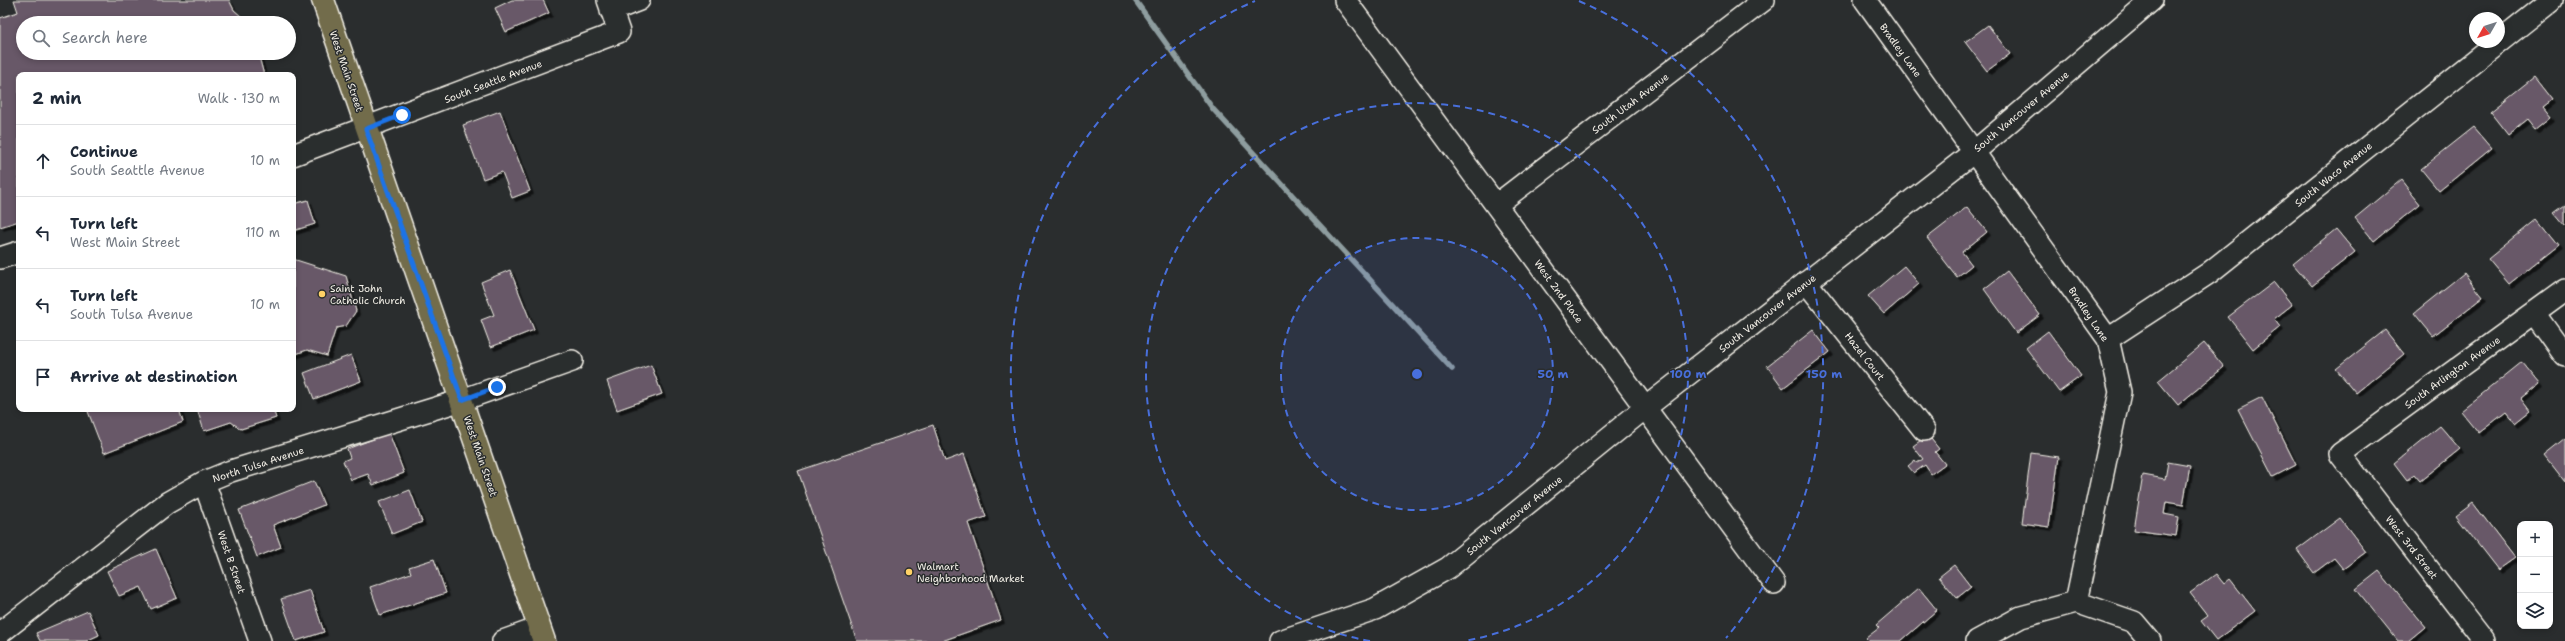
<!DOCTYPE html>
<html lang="en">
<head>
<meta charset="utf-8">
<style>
	body { margin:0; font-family:"Shantell Sans",sans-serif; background:#f6f6f7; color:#1f2937 }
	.controls { position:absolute; right:12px; bottom:12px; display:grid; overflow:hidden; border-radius:8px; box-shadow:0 2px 6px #0003 }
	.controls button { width:36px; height:36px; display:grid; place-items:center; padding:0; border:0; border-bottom:1px solid #e0e1e3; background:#fff; color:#1f2937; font:20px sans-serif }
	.compass { position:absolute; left:2469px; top:12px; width:36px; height:36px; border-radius:50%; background:#fff; box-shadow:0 2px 6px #0003; rotate:231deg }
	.stop { position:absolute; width:12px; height:12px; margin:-9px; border:3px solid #1a73e8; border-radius:50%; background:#fff }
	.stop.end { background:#1a73e8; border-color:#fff; box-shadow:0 1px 4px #0008 }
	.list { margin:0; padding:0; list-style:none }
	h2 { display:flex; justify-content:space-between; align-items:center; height:52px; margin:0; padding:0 16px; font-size:17px }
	h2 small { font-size:13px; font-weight:400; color:#747a83 }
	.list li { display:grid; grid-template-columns:26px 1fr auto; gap:12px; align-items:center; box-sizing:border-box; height:72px; padding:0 16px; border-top:1px solid #e0e1e3 }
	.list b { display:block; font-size:15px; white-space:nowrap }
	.list p { margin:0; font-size:13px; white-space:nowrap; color:#747a83 }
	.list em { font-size:13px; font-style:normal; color:#747a83 }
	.icon { flex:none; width:22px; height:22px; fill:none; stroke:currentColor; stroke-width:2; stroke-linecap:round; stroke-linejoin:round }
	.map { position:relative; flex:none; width:2565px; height:641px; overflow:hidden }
	.search { position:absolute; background:#fff; box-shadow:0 2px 6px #0003; left:16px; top:16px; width:280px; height:44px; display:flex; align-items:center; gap:10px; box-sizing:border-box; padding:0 14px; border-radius:22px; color:#747a83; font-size:15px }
	.panel { position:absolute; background:#fff; box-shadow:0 2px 6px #0003; left:16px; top:72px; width:280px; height:340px; border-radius:8px }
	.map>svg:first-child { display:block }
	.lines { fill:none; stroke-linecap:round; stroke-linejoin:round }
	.stream { stroke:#8e9d9f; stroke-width:5.5 }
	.building { fill:#675967; stroke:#f4f1e8; filter:url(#shadow) }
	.minor-casing { stroke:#f4f1e8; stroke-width:24 }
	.major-casing { stroke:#f4f1e8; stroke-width:25 }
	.minor { stroke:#2a2d2e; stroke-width:21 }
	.major { stroke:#726c4b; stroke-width:22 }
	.route { stroke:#1a73e8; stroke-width:5 }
	.ring { fill:none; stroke:#486fdb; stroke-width:2; stroke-dasharray:7 5 }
	.poi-dot { fill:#ffd166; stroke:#2a2d2e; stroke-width:1.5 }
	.labels { text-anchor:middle; stroke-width:3; stroke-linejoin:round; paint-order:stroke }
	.street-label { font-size:10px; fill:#f4f1e8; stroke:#2a2d2e }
	.poi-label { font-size:10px; fill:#f4f1e8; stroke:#2a2d2e; text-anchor:start }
	.centre { fill:#486fdb; stroke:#2a2d2e; stroke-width:2 }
	.ring-label { font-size:12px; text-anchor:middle; font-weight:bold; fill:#486fdb; stroke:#2a2d2e; stroke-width:3; stroke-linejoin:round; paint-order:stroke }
</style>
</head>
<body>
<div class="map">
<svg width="2565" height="641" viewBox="0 0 2565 641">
	<defs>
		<filter id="shadow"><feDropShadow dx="3.5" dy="3.5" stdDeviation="0" flood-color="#0009"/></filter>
	</defs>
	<rect width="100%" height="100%" fill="#2a2d2e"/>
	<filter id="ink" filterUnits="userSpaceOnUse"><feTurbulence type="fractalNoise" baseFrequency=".025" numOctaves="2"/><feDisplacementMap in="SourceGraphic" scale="8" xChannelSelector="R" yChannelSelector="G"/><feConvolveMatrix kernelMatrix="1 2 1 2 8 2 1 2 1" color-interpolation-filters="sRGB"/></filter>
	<g filter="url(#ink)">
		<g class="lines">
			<path class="stream" d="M1135,0L1213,109L1452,369"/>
		</g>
		<path class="building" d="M14,0H229L234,10L249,23H23V53H258L264,75H19V221L0,227V18L18,12Z
			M512,0H543L549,13L506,32L495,8Z
			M1988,25L2010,54L1987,71L1965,42Z
			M2534,77L2552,100L2543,107L2551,117L2535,130L2527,120L2508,135L2490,112Z
			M500,111L530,191L512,198L502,172L483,179L463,125Z
			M2474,127L2492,148L2439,191L2421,169Z
			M2401,180L2420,204L2374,241L2355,218Z
			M308,200L315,224L293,231V204Z
			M2565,204V225L2554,212Z
			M1967,207L1987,232L1962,252L1972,265L1957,277L1927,238Z
			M2537,219L2558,245L2509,284L2488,259Z
			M2336,229L2355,252L2312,286L2293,264Z
			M293,259L346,276L356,311L346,326L336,328L327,356L307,350L293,355Z
			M1904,266L1919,284L1884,314L1868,296Z
			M510,270L534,330L491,347L481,320L494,315L481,282Z
			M2007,271L2040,315L2016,333L1984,289Z
			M2464,273L2483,297L2433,336L2414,313Z
			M2274,282L2292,305L2274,319L2280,327L2253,349L2228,317Z
			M1813,330L1830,352L1783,388L1767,366Z
			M2385,330L2404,354L2356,393L2336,369Z
			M2048,331L2081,376L2059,392L2026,348Z
			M2204,343L2224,367L2178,405L2158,381Z
			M351,355L361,381L314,399L304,373Z
			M2522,362L2540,384L2521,399L2530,411L2515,423L2506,412L2479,433L2461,411Z
			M651,365L662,394L617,410L607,381Z
			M2262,397L2296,465L2273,477L2238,409Z
			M87,409H179L183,422L104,453Z
			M197,409H273L276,418L241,429L231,422L204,431Z
			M933,425L945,461L964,454L986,517L968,523L1001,620L942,641H857L798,471Z
			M2440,426L2460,449L2420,481L2414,474L2407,480L2394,463Z
			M389,433L404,473L373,485L368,474L351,480L343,461L350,458L347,449Z
			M1928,435L1939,449L1935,452L1945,464L1931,474L1925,465L1914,473L1908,466L1915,460L1917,463L1923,459L1913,446Z
			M2565,438V482L2544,455Z
			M2031,453L2059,457L2049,527L2022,523Z
			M2168,462L2190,466L2183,505L2166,502L2164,514L2179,517L2176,536L2134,530L2143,475L2165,479Z
			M314,481L324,505L273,525L281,547L257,557L239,510Z
			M410,490L422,522L392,534L379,502Z
			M2473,503L2515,558L2498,570L2456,516Z
			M2340,518L2366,552L2343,569L2334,558L2314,573L2297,550Z
			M156,549L177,598L151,609L141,587L119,596L107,571Z
			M434,559L446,593L380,615L370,587L411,573L409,567Z
			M1954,565L1971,587L1957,598L1939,577Z
			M2379,571L2425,627L2408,641H2398L2356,589Z
			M2216,574L2224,584L2230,579L2255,611L2216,640L2201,621L2208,616L2190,593Z
			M1919,588L1937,610L1901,641H1869L1866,638L1879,628L1876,625Z
			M310,590L324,632L296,641L281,599Z
			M88,611L99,635L86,641H40L36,633Z"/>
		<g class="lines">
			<g class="minor-casing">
				<path id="minor" d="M1345,0L1774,583
					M1865,0L2108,339L2120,392L2076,602
					M611,11L639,0
					M293,155L619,32L608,0
					M1496,205L1764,0
					M0,258L19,252
					M1806,282L1924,430
					M2534,313L2565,356
					M2108,339L2209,273L2552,0
					M204,482L260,641
					M2076,602L2134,622L2150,641
					M0,633L167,503L204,482L231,471L462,400L572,361
					M503,641L539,628
					M1280,641L1375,609L1448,568L1645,408L1974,152L2152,0
					M1977,641L2021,617L2076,602
					M2484,641L2340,454L2565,290"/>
			</g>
			<g class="major-casing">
				<path id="major" d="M323,0L544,641"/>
			</g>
			<use href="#minor" class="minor"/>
			<use href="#major" class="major"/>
		</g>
	</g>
	<g class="lines" filter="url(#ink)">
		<path class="route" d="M402,115L366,129L462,400L497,387"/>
	</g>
	<circle cx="1417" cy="374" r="136" fill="#486fdb" fill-opacity=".12"/>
	<g class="ring">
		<circle cx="1417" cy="374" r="136"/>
		<path d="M1370 641A271 271 0 1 1 1464 641"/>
		<path d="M1108 638A407 407 0 0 1 1255 1M1579 1A407 407 0 0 1 1726 638"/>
	</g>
	<g class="poi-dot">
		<circle cx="322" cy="294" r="4"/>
		<circle cx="909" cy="572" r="4"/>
	</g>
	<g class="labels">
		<g class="street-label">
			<text transform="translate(1901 50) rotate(54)" y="4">Bradley Lane</text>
			<text transform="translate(347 71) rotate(71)" y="4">West Main Street</text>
			<text transform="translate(493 81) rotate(-21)" y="4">South Seattle Avenue</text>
			<text transform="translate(1630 103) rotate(-37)" y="4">South Utah Avenue</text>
			<text transform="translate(2021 111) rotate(-40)" y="4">South Vancouver Avenue</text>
			<text transform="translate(2333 174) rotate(-39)" y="4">South Waco Avenue</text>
			<text transform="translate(1559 291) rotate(54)" y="4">West 2nd Place</text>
			<text transform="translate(1767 313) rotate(-38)" y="4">South Vancouver Avenue</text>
			<text transform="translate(2089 314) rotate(56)" y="4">Bradley Lane</text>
			<text transform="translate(1865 356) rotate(52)" y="4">Hazel Court</text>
			<text transform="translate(2452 372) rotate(-36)" y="4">South Arlington Avenue</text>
			<text transform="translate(481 456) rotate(71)" y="4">West Main Street</text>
			<text transform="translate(258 464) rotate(-18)" y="4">North Tulsa Avenue</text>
			<text transform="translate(1514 515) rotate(-39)" y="4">South Vancouver Avenue</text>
			<text transform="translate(2412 547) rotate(52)" y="4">West 3rd Street</text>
			<text transform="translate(232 562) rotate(71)" y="4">West B Street</text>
		</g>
		<g class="poi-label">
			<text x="330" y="292">Saint John<tspan x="330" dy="12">Catholic Church</tspan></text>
			<text x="917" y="570">Walmart<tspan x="917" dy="12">Neighborhood Market</tspan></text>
		</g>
	</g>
	<circle cx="1417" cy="374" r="6" class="centre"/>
	<g class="ring-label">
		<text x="1553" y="378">50 m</text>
		<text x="1688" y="378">100 m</text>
		<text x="1824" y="378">150 m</text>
	</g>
</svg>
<div class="controls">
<button>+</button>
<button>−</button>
<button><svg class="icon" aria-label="layers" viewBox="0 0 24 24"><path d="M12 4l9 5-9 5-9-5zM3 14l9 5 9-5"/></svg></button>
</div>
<svg class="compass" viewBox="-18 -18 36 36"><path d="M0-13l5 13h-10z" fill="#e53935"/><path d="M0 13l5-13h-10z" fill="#747a83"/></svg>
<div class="stop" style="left:402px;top:115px"></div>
<div class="stop end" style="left:497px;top:387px"></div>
<div class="search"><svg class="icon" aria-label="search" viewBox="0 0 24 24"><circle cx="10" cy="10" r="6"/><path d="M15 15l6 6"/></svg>Search here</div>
<section class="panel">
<h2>2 min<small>Walk · 130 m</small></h2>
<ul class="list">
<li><svg class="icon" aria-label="ahead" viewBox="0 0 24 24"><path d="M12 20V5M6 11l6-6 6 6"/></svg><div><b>Continue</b><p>South Seattle Avenue</p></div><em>10 m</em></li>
<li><svg class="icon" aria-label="left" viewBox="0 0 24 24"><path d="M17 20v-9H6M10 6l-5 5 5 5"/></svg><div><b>Turn left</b><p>West Main Street</p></div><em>110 m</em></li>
<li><svg class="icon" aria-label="left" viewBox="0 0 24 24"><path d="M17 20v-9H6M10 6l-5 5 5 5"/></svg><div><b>Turn left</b><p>South Tulsa Avenue</p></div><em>10 m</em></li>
<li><svg class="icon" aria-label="arrive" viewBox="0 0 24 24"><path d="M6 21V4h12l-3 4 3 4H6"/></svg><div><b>Arrive at destination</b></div></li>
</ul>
</section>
</div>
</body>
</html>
